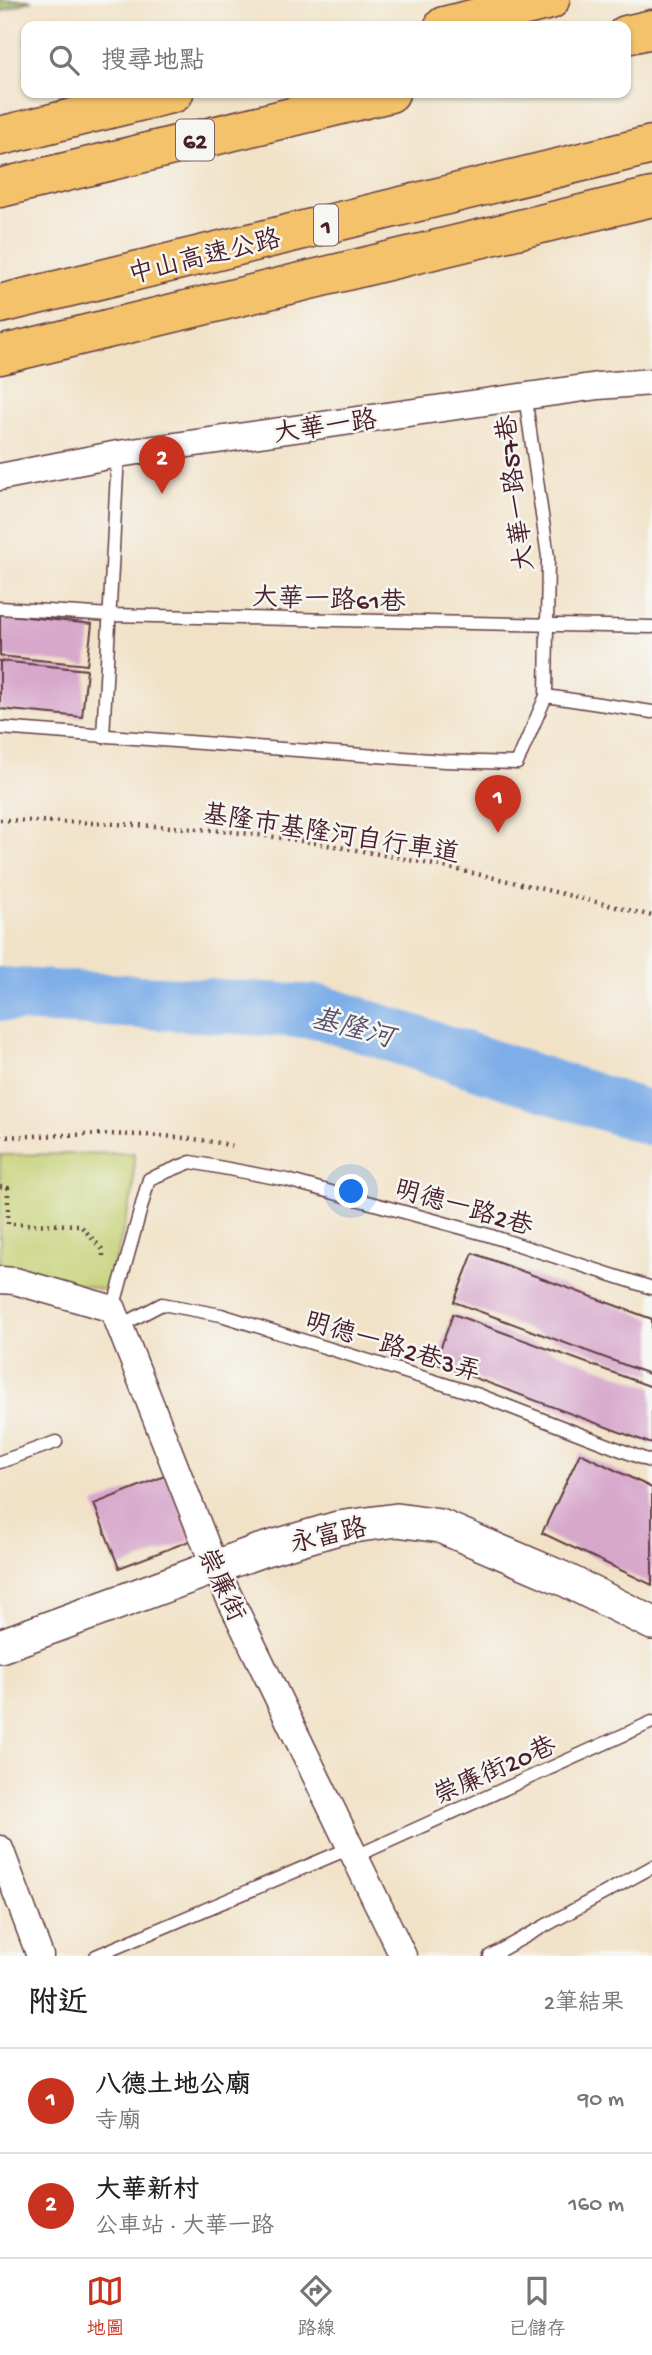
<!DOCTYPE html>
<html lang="zh-TW">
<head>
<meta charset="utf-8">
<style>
	body { margin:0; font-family:"Gochi Hand","LXGW WenKai TC",sans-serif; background:#f6f6f6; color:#222 }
	.you { position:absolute; left:352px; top:1192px; width:24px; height:24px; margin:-18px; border:5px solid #fff; border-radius:50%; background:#1a73e8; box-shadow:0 0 0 10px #1a73e833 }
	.badge { display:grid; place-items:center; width:46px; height:46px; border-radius:50%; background:#c8321e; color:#fff; font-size:23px; font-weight:700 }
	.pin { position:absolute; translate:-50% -58px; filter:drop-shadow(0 2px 4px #0008) }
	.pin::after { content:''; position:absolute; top:37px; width:24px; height:21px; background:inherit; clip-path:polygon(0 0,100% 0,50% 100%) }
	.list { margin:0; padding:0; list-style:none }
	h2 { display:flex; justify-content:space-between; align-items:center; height:91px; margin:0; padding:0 28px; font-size:30px }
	h2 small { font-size:23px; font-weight:400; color:#767676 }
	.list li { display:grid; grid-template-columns:46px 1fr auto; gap:21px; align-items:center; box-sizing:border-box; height:105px; padding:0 28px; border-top:2px solid #e0e0e0 }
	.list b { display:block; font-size:26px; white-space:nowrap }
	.list p { margin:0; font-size:23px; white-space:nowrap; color:#767676 }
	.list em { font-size:23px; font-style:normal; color:#767676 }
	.icon { flex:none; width:38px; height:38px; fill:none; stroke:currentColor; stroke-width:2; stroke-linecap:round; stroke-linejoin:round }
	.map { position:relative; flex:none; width:652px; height:1956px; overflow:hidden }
	.search { position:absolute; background:#fff; box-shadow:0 2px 5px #0004; left:21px; right:21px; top:21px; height:77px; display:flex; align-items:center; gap:18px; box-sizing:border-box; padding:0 24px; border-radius:14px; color:#767676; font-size:26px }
	.sheet { height:301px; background:#fff }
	nav { display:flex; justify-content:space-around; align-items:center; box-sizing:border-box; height:98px; border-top:2px solid #e0e0e0; background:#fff; font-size:19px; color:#767676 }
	nav a { display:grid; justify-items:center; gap:4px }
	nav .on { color:#c8321e }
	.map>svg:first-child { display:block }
	.green { fill:#c2cf70; stroke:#86774e; stroke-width:2 }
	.forest { fill:#99b262; stroke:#726846; stroke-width:2 }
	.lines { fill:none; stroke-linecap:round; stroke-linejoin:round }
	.river { stroke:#7eaee8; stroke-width:54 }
	.building { fill:#d7a8cc }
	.service-casing { stroke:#633c42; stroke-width:15 }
	.minor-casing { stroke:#633c42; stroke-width:29 }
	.tertiary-casing { stroke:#633c42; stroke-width:36 }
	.trunk-casing { stroke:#633c42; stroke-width:41 }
	.motorway-casing { stroke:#633c42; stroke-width:41 }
	.path { stroke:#633c42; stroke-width:4.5; stroke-dasharray:2 5; stroke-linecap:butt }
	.service { stroke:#fff; stroke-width:12 }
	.minor { stroke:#fff; stroke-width:26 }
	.tertiary { stroke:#fff; stroke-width:33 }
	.trunk { stroke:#f3c26a; stroke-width:38 }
	.motorway { stroke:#f3c26a; stroke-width:38 }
	.labels { text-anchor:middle; stroke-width:5; stroke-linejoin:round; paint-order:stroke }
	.shield { fill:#f6f6f2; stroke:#7e6067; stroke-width:2 }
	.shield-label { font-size:24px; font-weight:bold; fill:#4a1f2b }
	.street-label { font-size:26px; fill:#4a1f2b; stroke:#f6f6f2 }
	.water-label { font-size:28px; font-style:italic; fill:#5c516d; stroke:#f6f6f2 }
</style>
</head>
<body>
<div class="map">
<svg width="652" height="1956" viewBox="0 0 652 1956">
	<rect width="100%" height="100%" fill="#f6f6f2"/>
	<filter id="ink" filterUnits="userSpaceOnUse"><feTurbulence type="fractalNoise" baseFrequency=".0143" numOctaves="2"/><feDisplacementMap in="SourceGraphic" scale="14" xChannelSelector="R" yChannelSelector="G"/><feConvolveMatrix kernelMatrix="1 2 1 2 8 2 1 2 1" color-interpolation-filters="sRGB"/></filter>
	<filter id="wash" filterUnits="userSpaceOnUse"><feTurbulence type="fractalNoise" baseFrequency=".00686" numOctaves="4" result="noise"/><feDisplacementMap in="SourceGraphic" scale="28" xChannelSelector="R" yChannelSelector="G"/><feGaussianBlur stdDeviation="1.57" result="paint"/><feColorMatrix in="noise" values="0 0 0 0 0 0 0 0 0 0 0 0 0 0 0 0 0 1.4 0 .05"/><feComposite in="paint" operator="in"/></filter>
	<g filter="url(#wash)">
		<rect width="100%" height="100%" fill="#f1e2c7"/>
		<path class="green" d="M134,1153L133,1191L108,1291L0,1266V1155Z"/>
		<path class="forest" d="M0,0H32L0,12Z"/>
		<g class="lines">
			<path class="river" d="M0,994L321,1012L652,1119"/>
		</g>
		<g id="blocks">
			<path class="building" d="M0,614L92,624L87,665L0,656Z
				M0,661L87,670L82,717L0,709Z
				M473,1253L652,1319V1375L454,1302Z
				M453,1314L652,1387V1444L435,1363Z
				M580,1453L652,1488V1585L542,1533Z
				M167,1475L192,1540L119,1568L94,1504Z"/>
		</g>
	</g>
	<g filter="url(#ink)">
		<use href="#blocks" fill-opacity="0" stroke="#633c42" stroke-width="2"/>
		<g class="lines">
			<g class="service-casing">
				<path id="service" d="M0,608L111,615L652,627
					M546,696L652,712
					M0,728L444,761L517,763L546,696L548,557L525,396
					M103,737L118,454
					M113,1309L149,1179L191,1162L287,1180L488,1235L652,1288
					M118,1327L162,1304L221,1315L479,1395L652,1462
					M0,1462L56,1442
					M354,1857L652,1722
					M96,1956L350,1848
					M490,1956L652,1867"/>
			</g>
			<g class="minor-casing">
				<path id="minor" d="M0,477L118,454L598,386L652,382
					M0,1280L15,1281L113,1309L215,1568L403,1956
					M0,1849L40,1956"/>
			</g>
			<g class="tertiary-casing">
				<path id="tertiary" d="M0,1646L259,1551L338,1528L397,1520L440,1526L564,1579L652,1623"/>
			</g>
			<g class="trunk-casing">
				<path id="trunk" d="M444,26L550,0
					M626,35L652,29
					M0,136L174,93
					M0,188L390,93"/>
			</g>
			<g class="motorway-casing">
				<path id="motorway" d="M0,304L652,145
					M0,355L652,197"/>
			</g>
			<path class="path" d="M0,820C94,823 189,825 282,838C407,856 530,885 652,916
				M0,1137C78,1135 157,1129 234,1146
				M0,1187L8,1188V1224L80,1225L103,1250V1260"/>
			<use href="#service" class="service"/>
			<use href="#minor" class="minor"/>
			<use href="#tertiary" class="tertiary"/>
			<use href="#trunk" class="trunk"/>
			<use href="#motorway" class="motorway"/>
		</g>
	</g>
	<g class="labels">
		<g class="shield">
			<rect x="176" y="119.5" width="38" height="41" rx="5"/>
			<rect x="314" y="204.5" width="24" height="41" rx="5"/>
		</g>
		<g class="shield-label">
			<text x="195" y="148">62</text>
			<text x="326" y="233">1</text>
		</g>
		<g class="street-label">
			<text transform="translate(204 255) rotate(-14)" y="9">中山高速公路</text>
			<text transform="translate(325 425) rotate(-8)" y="9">大華一路</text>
			<text transform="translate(514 493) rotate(-97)" y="9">大華一路57巷</text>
			<text transform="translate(329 598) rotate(2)" y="9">大華一路61巷</text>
			<text transform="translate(331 832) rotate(9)" y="9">基隆市基隆河自行車道</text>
			<text transform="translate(464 1206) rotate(16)" y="9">明德一路2巷</text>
			<text transform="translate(393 1345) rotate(17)" y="9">明德一路2巷3弄</text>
			<text transform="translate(328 1534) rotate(-13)" y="9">永富路</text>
			<text transform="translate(223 1584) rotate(65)" y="9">崇廉街</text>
			<text transform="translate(494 1769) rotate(-24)" y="9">崇廉街20巷</text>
		</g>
		<g class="water-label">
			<text transform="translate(353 1026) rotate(15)" y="10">基隆河</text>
		</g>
	</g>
</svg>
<div class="you"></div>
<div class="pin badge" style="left:498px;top:833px">1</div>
<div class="pin badge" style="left:162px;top:494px">2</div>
<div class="search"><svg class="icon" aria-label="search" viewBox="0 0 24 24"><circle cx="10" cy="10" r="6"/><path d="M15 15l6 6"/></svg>搜尋地點</div>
</div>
<section class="sheet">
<h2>附近<small>2筆結果</small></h2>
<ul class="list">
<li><span class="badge">1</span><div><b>八德土地公廟</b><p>寺廟</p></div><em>90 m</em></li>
<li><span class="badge">2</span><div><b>大華新村</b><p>公車站 · 大華一路</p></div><em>160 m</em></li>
</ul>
</section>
<nav>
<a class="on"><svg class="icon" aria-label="map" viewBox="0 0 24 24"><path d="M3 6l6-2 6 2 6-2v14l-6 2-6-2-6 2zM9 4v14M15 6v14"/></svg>地圖</a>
<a><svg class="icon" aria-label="directions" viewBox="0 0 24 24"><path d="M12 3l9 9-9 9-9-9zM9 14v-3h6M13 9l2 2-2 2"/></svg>路線</a>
<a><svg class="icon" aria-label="saved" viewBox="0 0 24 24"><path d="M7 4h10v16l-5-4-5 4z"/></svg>已儲存</a>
</nav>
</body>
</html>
